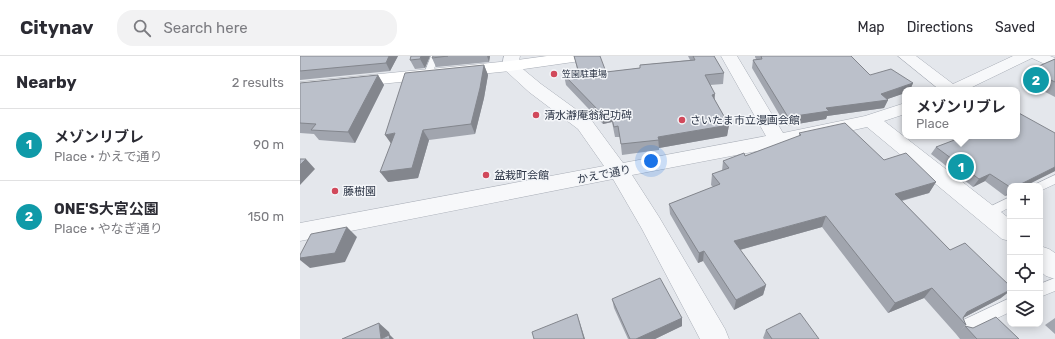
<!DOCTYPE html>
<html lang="en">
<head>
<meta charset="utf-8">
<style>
	body { margin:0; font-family:Rubik,"Noto Sans JP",sans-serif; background:#f2f2f3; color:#2b2b33 }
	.controls { position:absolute; right:12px; bottom:12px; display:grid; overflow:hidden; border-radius:8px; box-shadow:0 2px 10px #0003 }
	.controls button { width:36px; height:36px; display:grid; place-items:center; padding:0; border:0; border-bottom:1px solid #e1e1e2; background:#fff; color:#2b2b33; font:20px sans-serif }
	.you { position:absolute; left:351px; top:105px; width:14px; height:14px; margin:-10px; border:3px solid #fff; border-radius:50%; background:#1a73e8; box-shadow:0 0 0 6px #1a73e833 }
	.badge { display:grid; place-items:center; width:26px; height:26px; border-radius:50%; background:#d1495b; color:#fff; font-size:13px; font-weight:700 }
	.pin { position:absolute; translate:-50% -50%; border:2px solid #fff; box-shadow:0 1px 4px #0006 }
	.popup { position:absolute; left:602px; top:31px; width:118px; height:52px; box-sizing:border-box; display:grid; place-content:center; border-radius:8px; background:#fff; filter:drop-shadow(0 1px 3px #0005); font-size:13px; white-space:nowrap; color:#7c7c81 }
	.popup b { font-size:15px; color:#2b2b33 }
	.popup::after { content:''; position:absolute; left:50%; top:100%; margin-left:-8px; border:8px solid transparent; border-top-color:#fff }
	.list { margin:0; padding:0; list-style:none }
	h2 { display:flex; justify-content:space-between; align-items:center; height:52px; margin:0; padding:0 16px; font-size:17px }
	h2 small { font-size:13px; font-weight:400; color:#7c7c81 }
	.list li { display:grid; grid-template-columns:26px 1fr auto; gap:12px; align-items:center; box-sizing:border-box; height:72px; padding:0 16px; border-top:1px solid #e1e1e2 }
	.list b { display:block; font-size:15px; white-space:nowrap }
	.list p { margin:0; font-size:13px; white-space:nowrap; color:#7c7c81 }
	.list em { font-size:13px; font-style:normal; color:#7c7c81 }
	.icon { flex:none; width:22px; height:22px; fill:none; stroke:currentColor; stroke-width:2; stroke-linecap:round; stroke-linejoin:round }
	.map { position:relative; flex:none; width:755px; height:283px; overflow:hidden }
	header { display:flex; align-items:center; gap:24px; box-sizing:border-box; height:56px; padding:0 20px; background:#fff; border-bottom:1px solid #e1e1e2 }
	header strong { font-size:19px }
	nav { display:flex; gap:22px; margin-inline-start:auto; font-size:14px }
	.search { width:280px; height:36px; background:#f2f2f3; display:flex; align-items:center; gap:10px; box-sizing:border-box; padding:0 14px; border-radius:16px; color:#7c7c81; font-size:15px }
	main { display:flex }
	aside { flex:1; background:#fff }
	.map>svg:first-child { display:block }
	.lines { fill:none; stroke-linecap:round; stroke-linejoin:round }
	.lane-casing { stroke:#a9aeb7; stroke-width:1 }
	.street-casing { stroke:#a9aeb7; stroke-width:1 }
	.secondary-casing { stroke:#a9aeb7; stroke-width:1 }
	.lane { fill:#f7f8fa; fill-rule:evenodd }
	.street { fill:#f7f8fa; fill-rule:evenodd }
	.secondary { fill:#fff; fill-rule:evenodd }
	.wall { fill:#a1a5ae }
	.shaded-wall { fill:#83868d }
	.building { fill:#bbc0ca; stroke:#83868d }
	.poi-dot { fill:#d1495b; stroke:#f4f6f9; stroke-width:1.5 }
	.labels { text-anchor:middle; stroke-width:3; stroke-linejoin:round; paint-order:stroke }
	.far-poi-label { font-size:9px; fill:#2b3445; stroke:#f4f6f9; text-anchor:start }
	.poi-label { font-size:11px; fill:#2b3445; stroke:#f4f6f9; text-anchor:start }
	.street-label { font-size:11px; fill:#2b3445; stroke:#f4f6f9 }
</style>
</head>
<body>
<header>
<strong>Citynav</strong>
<div class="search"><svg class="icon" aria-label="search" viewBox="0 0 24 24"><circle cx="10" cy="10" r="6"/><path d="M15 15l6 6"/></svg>Search here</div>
<nav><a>Map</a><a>Directions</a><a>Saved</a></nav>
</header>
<main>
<aside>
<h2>Nearby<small>2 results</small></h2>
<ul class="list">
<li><span class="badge" style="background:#0f9aa8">1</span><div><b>メゾンリブレ</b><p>Place · かえで通り</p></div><em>90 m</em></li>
<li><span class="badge" style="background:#0f9aa8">2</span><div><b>ONE'S大宮公園</b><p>Place · やなぎ通り</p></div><em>150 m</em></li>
</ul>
</aside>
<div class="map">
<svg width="755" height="283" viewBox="0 0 755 283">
	<rect width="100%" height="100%" fill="#e4e7ec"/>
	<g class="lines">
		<g class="lane-casing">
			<path id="lane" d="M131,0H139L132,18L128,21L124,18Z
				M755,119V128L740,135V130H735L736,128Z
				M710,141V151C702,155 692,163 683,160L681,157L683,154Z
				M755,222V235L740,241V228Z
				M710,242V256L662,279L657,277L654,272L657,267Z"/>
		</g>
		<g class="street-casing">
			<path id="street" d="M204,0H220L218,9L241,28L292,65L323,107L466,80L421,0H437L483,77L565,60L605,47V58L584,65L710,163V185L702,183L567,71L478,91L332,119L359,161L425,273L429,283H400L342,173L313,123L0,185V167L304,110L278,73L229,36L204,13L202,10Z
				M598,0H616L653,28L713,0H750L755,2V13L732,2L666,34H640Z
				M740,190L749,193L755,197V223L746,220L740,215Z"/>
		</g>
		<g class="secondary-casing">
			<path id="secondary" d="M247,0H288L285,3L280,5L210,15L0,36V26L210,5Z"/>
		</g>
		<use href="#lane" class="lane"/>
		<use href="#street" class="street"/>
		<use href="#secondary" class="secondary"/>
	</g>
	<path class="wall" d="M0,0H98L90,15L0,24Z
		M130,0L125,12L115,13L110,4Z
		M133,0H190L189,6L136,11L132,2Z
		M274,0L306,16L340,12V9L390,4L388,0H414L424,17L423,28L410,29L415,44L429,69L427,80L359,92V94L322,99L320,81H315L312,66L303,68L266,29L264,19L278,17Z
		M455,0H551L570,19L613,27L610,34H605V37L587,43L588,44L584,52L527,60L526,63L486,70L452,12L453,4L456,3L455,1Z
		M755,3V41L722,24L730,14Z
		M184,9L188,19L184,42L175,78L129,84L118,122L88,126L91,88Z
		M78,19L84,29L55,87L19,84L14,78L0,77V27Z
		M499,77L584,104L636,126L629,137L602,145L650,194L701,242L663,262L666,269L656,278L624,242L588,257L522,171L440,194L466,229L463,239L434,254L403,205L398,207L370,158L369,148L413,131L411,129L412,118L422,115L423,105L445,100L499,80Z
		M755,77V115L725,130H710V138L705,140L685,125L673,131L631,98L636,91Z
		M312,243L382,262V270L355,283H328L314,252Z
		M755,262V278L745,269Z
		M665,270L673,272L719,283H660L656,278Z
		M466,274L519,283H464L463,282Z"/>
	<path class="shaded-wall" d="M89,0H98L90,15L86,7Z
		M121,0H130L125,12L120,3Z
		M187,0H190L189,6Z
		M184,9L188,19L184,42L175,78L171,68Z
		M78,19L84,29L55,87L48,76Z
		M613,27L610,34H605V37L585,44H588L584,52L527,60L526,63L486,70L488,61L581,38Z
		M415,38L414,49L412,39Z
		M310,55L312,66L303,68L302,58Z
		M429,69L427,80L359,92L358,81Z
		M123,74L129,84L118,122L88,126L80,116Z
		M95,77L92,89L85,79Z
		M6,103L15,113L0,129V109Z
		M755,111V115L725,130H717Z
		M690,118L685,125L673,131L679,123Z
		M636,126L629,137L588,148L595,138Z
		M710,135V138L705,140Z
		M526,160L522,171L432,196L434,185Z
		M47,171L57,181L45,206L10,212L0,204V202Z
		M404,195L403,205L398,207L399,197Z
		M466,229L463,239L434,254L436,244Z
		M632,232L624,242L588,257L595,247Z
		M710,234V235L701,242L661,263L667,256Z
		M277,258L280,267L285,283H284Z
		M382,262V270L355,283H336Z
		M79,267L89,276L90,279L94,283H81Z"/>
	<path class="building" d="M0,0H89L86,7L0,15Z
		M111,0H121L120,3L110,4Z
		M133,0H148L132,2Z
		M274,0H300L306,16L340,12V9L395,4L393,0H414L424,17L405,19L415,38L412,39L429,69L358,81L359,84L321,88L318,70L314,71L310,55L302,58L264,19L279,17Z
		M461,0H551L570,19L591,13L613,27L581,38L588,44L526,52L529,55L488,61L453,4L462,3Z
		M755,3V26L730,14Z
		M184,9L180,32L171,68L123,74L112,112L80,116L95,77L85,79L105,17Z
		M78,19L48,76L11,74L16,68L0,67V27Z
		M717,56L755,77V111L717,130H710V131L690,118L679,123L636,91L665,80H717Z
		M545,67L584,104L606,97L636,126L595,138L650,194L665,187L710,230V234L667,256L663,262L666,269L632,232L595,247L526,160L434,185L466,229L436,244L404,195L399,197L369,148L420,128L412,118L429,112L423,105L444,97L445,100L501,79L499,77Z
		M0,103H6L0,109Z
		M47,171L35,197L0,202V199L11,178Z
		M360,222L382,262L336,283H330L312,243Z
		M500,257L519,283H472L466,274Z
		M277,258L284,283H234L232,276Z
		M696,261L719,283H677L665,270L673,272Z
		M79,267L81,283L89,279L90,283H42Z"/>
	<g class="poi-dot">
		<circle cx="254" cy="18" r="4"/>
		<circle cx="236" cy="59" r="4"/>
		<circle cx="382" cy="64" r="4"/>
		<circle cx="186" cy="119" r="4"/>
		<circle cx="35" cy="135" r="4"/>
	</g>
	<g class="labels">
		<g class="far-poi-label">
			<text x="262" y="21">笠園駐車場</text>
		</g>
		<g class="poi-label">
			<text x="244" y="63">清水瀞庵翁紀功碑</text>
			<text x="390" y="68">さいたま市立漫画会館</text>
			<text x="194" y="123">盆栽町会館</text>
			<text x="43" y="139">藤樹園</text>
		</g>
		<g class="street-label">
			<text transform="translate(304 118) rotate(-11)" y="4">かえで通り</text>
		</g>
	</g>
</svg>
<div class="controls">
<button>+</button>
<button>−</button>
<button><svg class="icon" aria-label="locate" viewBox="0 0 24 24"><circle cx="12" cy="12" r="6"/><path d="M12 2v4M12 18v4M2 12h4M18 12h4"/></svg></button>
<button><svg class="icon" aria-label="layers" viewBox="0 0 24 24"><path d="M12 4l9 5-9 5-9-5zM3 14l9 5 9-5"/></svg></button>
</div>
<div class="you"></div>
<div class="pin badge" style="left:661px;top:111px;background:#0f9aa8">1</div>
<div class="popup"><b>メゾンリブレ</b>Place</div>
<div class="pin badge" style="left:736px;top:24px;background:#0f9aa8">2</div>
</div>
</main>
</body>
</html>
